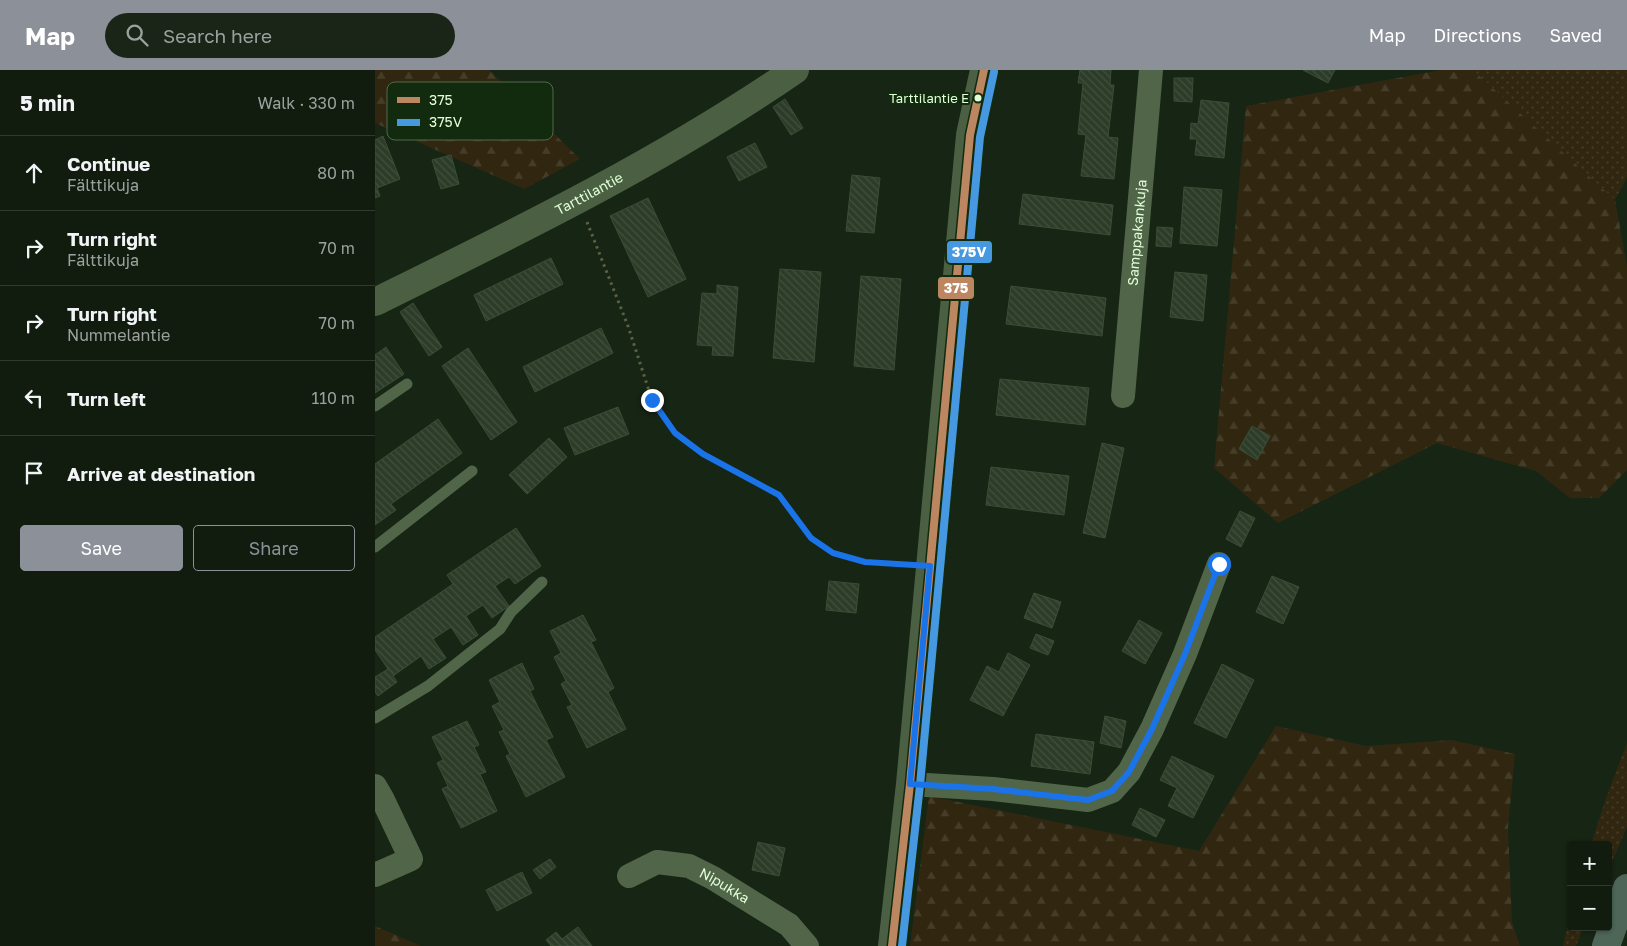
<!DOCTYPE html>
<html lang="en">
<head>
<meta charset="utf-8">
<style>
	body { margin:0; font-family:"Golos Text",sans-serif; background:#1a2518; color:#f1f3f6 }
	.controls { position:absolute; right:15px; bottom:15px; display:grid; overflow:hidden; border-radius:5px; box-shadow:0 1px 4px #0004 }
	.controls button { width:45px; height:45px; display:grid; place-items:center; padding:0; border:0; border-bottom:1px solid #303a2f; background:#111c0f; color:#f1f3f6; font:25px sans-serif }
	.stop { position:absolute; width:15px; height:15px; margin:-11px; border:4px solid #1a73e8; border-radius:50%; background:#fff }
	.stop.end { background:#1a73e8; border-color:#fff; box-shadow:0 1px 5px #0008 }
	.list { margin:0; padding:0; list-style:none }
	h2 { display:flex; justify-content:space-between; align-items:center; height:65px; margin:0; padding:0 20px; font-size:21px }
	h2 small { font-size:16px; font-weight:400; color:#9ca19e }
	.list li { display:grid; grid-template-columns:32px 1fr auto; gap:15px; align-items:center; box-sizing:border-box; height:75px; padding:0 20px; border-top:1px solid #303a2f }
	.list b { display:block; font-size:19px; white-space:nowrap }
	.list p { margin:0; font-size:16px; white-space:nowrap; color:#9ca19e }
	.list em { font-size:16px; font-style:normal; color:#9ca19e }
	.actions { display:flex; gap:10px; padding:15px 20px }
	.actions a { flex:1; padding:11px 0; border:1px solid #8c9099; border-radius:5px; text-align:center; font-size:18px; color:#8c9099 }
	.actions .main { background:#8c9099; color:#fff }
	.icon { flex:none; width:28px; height:28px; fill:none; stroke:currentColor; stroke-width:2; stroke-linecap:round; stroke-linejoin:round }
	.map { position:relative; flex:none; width:1252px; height:876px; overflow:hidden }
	header { display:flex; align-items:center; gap:30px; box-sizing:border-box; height:70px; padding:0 25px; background:#8c9099; color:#fff }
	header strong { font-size:24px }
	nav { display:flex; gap:28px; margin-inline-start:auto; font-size:18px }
	.search { width:350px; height:45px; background:#1a2518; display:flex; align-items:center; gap:12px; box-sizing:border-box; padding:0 18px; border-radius:28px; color:#9ca19e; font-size:19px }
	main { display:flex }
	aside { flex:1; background:#111c0f }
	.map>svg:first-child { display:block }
	.grass { fill:url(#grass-dots) }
	.forest { fill:url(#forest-firs) }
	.building { fill:url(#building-back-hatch); stroke:#3a4e36 }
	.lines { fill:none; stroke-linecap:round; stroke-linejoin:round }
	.path { stroke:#5c6144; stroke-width:3; stroke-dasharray:2.5 4; stroke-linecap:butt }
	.lane { stroke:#516648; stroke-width:11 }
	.street { stroke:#516648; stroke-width:24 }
	.secondary { stroke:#4b6043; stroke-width:28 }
	.highway { stroke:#4d6657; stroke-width:28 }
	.bus-1-casing { stroke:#122b0e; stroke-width:11 }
	.bus-2-casing { stroke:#122b0e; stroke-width:11 }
	.bus-1 { stroke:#bb8660; stroke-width:8 }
	.bus-2 { stroke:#4699e1; stroke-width:8 }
	.route { stroke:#1a73e8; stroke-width:6 }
	.bus-dot { fill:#e0ffd7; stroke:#122b0e; stroke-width:2 }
	.labels { text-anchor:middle; stroke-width:4; stroke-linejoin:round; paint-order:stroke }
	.bus-label { font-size:13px; fill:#e0ffd7; stroke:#122b0e; text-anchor:end }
	.street-label { font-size:14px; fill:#e0ffd7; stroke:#122b0e }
	.key { fill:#122b0e; stroke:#506b4a; stroke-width:1 }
	.key-label { font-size:14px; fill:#e0ffd7 }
	.line-badge { stroke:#122b0e; stroke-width:2 }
	.badge-label { font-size:14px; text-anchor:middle; font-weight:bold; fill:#fff }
</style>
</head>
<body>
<header>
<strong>Map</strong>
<div class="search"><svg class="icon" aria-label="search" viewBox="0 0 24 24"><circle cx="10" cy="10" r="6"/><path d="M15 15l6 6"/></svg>Search here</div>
<nav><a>Map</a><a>Directions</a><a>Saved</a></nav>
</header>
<main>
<aside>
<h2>5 min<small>Walk · 330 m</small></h2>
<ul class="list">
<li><svg class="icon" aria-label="ahead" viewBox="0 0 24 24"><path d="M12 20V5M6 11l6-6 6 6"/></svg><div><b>Continue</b><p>Fälttikuja</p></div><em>80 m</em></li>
<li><svg class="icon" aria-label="right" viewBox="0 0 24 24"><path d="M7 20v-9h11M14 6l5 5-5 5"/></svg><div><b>Turn right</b><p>Fälttikuja</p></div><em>70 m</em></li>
<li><svg class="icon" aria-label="right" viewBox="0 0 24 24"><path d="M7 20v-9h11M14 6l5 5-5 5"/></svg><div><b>Turn right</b><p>Nummelantie</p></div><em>70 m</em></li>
<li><svg class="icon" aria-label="left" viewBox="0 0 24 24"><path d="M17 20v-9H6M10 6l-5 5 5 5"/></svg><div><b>Turn left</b></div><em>110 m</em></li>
<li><svg class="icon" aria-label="arrive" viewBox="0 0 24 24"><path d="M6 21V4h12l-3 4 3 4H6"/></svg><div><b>Arrive at destination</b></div></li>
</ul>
<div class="actions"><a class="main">Save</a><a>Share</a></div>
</aside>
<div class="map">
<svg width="1252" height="876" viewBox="0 0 1252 876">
	<defs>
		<pattern id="grass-dots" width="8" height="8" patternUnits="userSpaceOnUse" patternTransform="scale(1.25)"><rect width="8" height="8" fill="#312711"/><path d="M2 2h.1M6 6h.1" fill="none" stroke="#453d28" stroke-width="1.8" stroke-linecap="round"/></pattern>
		<pattern id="forest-firs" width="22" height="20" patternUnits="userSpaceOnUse" patternTransform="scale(1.25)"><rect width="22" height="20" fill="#312711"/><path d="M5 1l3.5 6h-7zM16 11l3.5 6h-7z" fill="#453d28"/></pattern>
		<pattern id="building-back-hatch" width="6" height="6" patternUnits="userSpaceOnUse" patternTransform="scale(1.25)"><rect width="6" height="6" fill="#2c3c29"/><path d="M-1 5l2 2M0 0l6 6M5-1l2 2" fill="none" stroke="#40503d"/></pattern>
	</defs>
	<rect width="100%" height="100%" fill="#172514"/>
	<path class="grass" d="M1098,0H1252V107L1240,130Z
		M1252,673V757L1233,801V775H1216L1231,728Z
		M1196,842V857H1209L1201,876H1188Z"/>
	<path class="forest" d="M0,0H114L205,89L149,119L0,53Z
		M1066,0H1098L1240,130L1252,196V400L1224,428H1195L1161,401L1062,373L903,453L839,398L871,36Z
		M901,656L991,676L1077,670L1140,684L1133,758L1137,852L1145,876H535L554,726L824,781Z
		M0,856L46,876H0Z"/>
	<path class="building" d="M705,0H736L735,15H739L733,67L743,68L739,109L706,106L711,65L703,64L708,13H703Z
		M928,0H960L953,13Z
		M799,8H818L817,32L799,31Z
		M410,29L428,58L416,65L398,37Z
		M826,30L854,33L849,88L820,85L822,69H815L816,53L823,54Z
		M8,66L25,109L2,118L5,126L0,128V70Z
		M380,73L392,97L364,111L352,87Z
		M76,85L84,114L66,119L57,90Z
		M477,105L505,108L499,163L471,161Z
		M809,117L847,120L842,176L805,173Z
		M648,124L738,135L735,165L644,154Z
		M273,128L311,209L273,227L235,146Z
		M782,157L798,158L796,177L781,176Z
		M176,188L188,214L111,251L99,225Z
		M405,199L446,202L439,292L398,288Z
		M800,202L832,205L828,251L795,247Z
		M486,206L526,209L519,300L479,296Z
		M342,215L363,217L358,286L337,285L338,276L322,275L327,223L342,224Z
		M636,216L731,228L727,266L631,254Z
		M38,233L67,277L54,286L25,242Z
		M226,258L238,283L160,322L148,297Z
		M11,277L29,304L0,323V285Z
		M93,278L142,352L116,370L67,296Z
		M625,309L714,318L710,355L621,345Z
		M243,337L254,364L200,385L189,358Z
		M63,349L87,383L16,434L21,440L0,455V394Z
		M877,356L895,366L882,390L864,379Z
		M174,368L192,387L152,424L134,405Z
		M727,373L749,378L730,468L708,463Z
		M616,397L694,406L689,445L611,435Z
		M865,441L880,448L866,477L851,469Z
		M141,458L166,496L140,514L134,507L120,516L134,536L117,548L108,535L91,546L103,565L88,575L76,557L58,569L71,588L54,599L46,586L18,606L22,612L3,626L0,622V607L13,599L0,580V567L78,514L72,505Z
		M897,506L924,517L908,554L881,542Z
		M454,511L484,514L481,543L451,540Z
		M659,523L686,532L677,558L649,548Z
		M208,545L221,570L216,572L239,618L233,622L251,659L212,678L192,637L197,635L186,614L191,611L179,587L186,583L175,561Z
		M764,550L787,563L770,594L747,581Z
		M661,564L679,571L673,585L655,578Z
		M633,583L655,595L628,646L595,630L612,596L624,602Z
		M147,593L159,619L155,621L178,667L171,670L190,707L151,727L131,686L135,684L124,662L129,660L117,636L125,632L114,610Z
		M847,594L879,610L851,668L819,653Z
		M730,646L751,651L746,678L725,673Z
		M92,651L104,675L99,677L111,702L105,704L122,741L86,758L67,719L73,716L62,693L68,690L57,667Z
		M661,664L719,672L715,704L656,696Z
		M797,686L839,706L818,748L793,736L802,718L785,710Z
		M765,738L790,750L781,767L757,755Z
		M383,772L410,778L404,806L377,800Z
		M175,789L181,797L165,809L158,800Z
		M147,802L157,823L122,841L111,820Z
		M203,857L217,876H176L171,870L181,862L187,869Z"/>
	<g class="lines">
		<path class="path" d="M212,152L253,256L277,330L300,363L328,384L403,425L436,468L458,483L490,492L532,495"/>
		<path class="lane" d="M0,336L32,314
			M0,477L97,401
			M0,648L53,616L125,559L136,542L167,512"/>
		<g class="street">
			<path id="s1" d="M748,326L776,0"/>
			<path d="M535,714L618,719L713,730L737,721L754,702L777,659L810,584L844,494"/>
			<path d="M0,716L7,728L36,789L0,805"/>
			<path id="s2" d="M254,806L282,792L314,796L338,808L414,855L432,876"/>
		</g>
		<g class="secondary">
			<path id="s3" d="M0,232C144,161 288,91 420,0"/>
			<path d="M517,876L535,714L595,65L609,0"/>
		</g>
		<path class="highway" d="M1231,876L1252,818"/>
		<g class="bus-1-casing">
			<path id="bus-1" d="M517,876L535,714L595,65L609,0"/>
		</g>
		<g class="bus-2-casing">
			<path id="bus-2" d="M527,876L545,715L605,67L619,2"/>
		</g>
		<use href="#bus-1" class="bus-1"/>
		<use href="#bus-2" class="bus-2"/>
	</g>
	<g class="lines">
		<path class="route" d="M277,330L300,363L328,384L404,425L436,468L458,483L490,492L555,496L535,714L618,719L713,730L737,721L754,702L777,659L810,584L844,494"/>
	</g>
	<circle class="bus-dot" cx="603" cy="28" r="4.5"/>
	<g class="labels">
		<g class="bus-label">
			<text x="594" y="33">Tarttilantie E</text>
		</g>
		<g class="street-label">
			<text dy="5" stroke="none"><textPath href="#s3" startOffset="240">Tarttilantie</textPath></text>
			<text dy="5" stroke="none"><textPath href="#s1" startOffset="164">Samppakankuja</textPath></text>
			<text dy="5" stroke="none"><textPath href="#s2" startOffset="104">Nipukka</textPath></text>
		</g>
	</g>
	<rect x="12" y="12" width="166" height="58" rx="8" class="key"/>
	<rect x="22" y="27" width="23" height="6" fill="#bb8660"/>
	<rect x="22" y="49" width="23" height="7" fill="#4699e1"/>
	<g class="key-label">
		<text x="54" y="35">375</text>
		<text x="54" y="57">375V</text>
	</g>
	<g class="line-badge">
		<rect x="571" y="170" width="47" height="24" rx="5" fill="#4699e1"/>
		<rect x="562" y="206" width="38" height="24" rx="5" fill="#bb8660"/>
	</g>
	<g class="badge-label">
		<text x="594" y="187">375V</text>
		<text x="581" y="223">375</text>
	</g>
</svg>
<div class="controls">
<button>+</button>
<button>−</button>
</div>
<div class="stop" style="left:844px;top:494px"></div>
<div class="stop end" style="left:277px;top:330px"></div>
</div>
</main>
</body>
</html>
